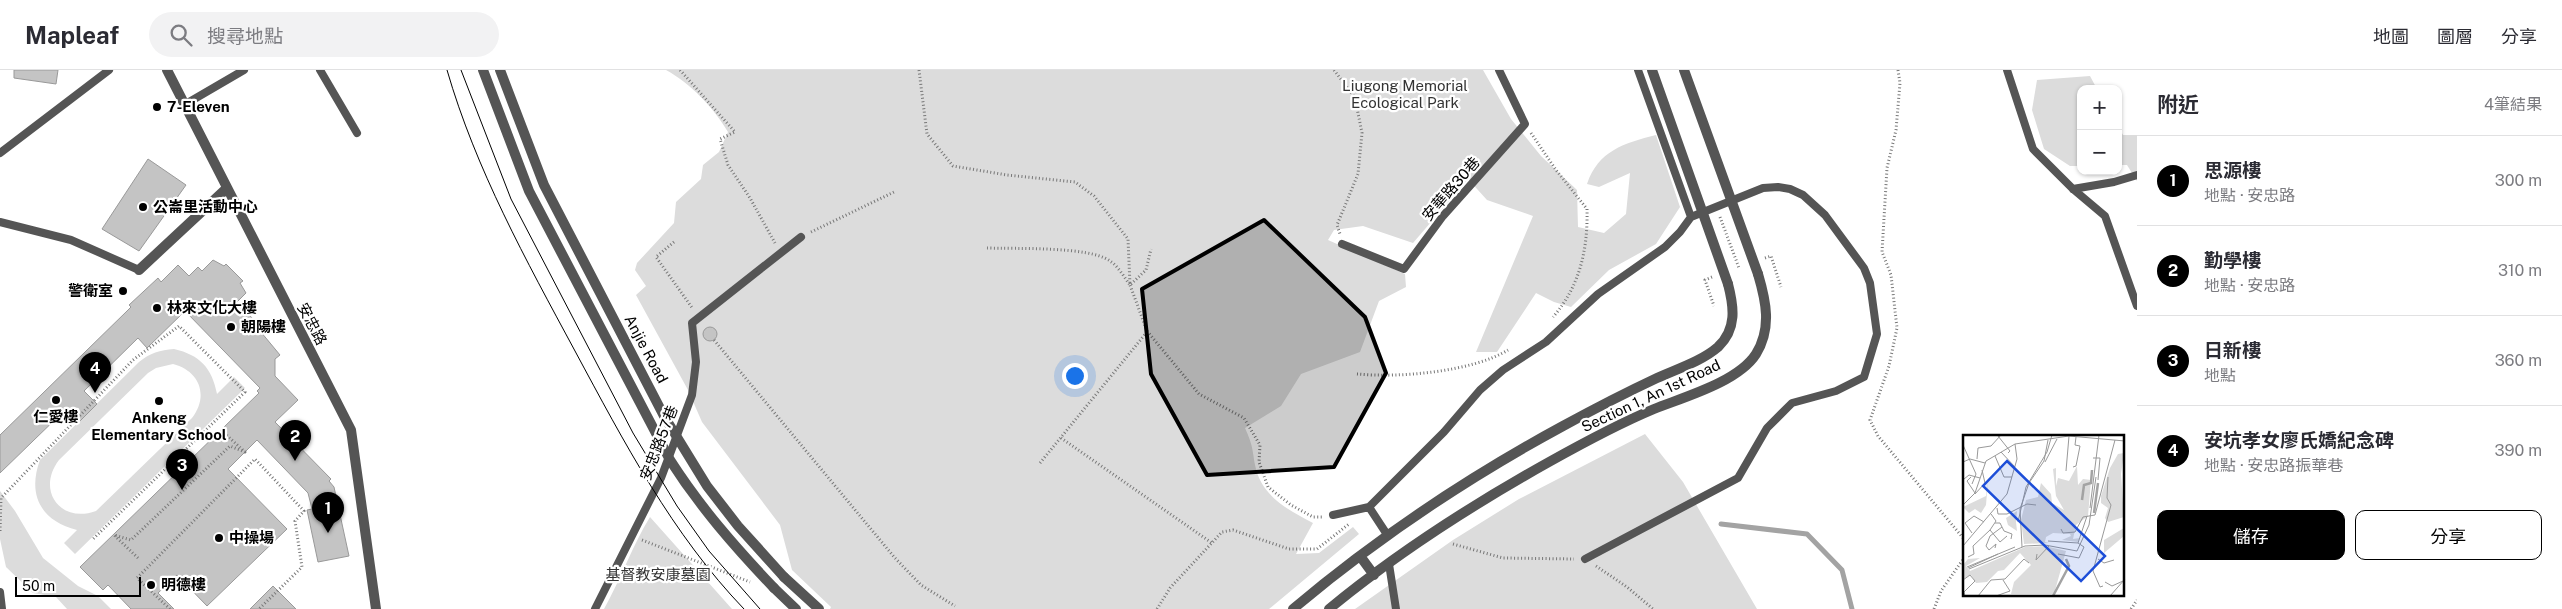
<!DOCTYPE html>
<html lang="zh-TW">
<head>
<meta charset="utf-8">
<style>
	body { margin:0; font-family:"Public Sans","Noto Sans TC",sans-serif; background:#f2f2f3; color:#2b2b33 }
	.controls { position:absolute; right:15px; top:15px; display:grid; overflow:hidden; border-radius:10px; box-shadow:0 1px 4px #0004 }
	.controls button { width:45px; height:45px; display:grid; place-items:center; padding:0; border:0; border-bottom:1px solid #e1e1e2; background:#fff; color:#2b2b33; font:25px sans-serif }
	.scale { position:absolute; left:15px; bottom:12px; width:126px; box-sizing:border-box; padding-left:5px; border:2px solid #000; border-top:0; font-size:14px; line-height:18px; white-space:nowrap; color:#000; -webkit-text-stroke:4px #fff; paint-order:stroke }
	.you { position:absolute; left:1074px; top:305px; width:18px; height:18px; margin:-12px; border:4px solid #fff; border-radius:50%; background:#1a73e8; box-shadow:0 0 0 8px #1a73e833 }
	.badge { display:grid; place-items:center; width:32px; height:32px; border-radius:50%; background:#000; color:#fff; font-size:16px; font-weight:700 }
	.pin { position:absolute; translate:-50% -41px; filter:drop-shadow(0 1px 2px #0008) }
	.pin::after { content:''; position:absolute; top:26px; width:18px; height:15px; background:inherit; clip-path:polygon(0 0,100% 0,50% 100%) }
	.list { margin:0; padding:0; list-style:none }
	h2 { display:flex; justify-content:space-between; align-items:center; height:65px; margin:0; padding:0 20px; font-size:21px }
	h2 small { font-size:16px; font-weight:400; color:#7c7c81 }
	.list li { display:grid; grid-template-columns:32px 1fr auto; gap:15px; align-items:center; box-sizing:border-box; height:90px; padding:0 20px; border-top:1px solid #e1e1e2 }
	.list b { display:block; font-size:19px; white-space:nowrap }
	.list p { margin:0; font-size:16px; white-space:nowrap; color:#7c7c81 }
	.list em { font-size:16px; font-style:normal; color:#7c7c81 }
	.actions { display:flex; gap:10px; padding:15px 20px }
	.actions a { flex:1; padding:11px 0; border:1px solid #000; border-radius:10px; text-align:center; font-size:18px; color:#000 }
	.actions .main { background:#000; color:#fff }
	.icon { flex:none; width:28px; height:28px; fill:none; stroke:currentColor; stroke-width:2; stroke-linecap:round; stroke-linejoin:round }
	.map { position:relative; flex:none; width:2137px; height:539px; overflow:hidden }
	header { display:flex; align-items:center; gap:30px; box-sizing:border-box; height:70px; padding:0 25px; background:#fff; border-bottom:1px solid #e1e1e2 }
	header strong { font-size:24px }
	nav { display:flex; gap:28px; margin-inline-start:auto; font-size:18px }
	.search { width:350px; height:45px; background:#f2f2f3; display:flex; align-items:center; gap:12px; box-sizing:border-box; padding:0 18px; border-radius:28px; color:#7c7c81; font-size:19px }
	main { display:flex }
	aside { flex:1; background:#fff }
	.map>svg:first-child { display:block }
	.green { fill:#dcdcdc; fill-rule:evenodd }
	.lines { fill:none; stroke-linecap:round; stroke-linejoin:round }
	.stream { stroke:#a3a3a3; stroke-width:5 }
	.building { fill:#c4c4c4; stroke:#999 }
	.path { stroke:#777; stroke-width:3; stroke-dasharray:1 2.5; stroke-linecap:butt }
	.service { stroke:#555; stroke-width:8 }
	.minor { stroke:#555; stroke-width:10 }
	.tertiary { stroke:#555; stroke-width:10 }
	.tram { stroke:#000; stroke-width:1 }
	.tertiary-bridge { stroke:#555; stroke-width:10 }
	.marked { fill:#000; fill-opacity:0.2; stroke:#000; stroke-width:4; stroke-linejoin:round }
	.poi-dot { fill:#000; stroke:#fff; stroke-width:2 }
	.labels { text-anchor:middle; stroke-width:4.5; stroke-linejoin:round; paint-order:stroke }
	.park-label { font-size:15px; fill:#333; stroke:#fff }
	.poi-label { font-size:15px; font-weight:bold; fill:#000; stroke:#fff; text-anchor:start }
	.street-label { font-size:15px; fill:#000; stroke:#fff }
	.inset-river { fill:none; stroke:#a3a3a3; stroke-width:2.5 }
	.inset-road { fill:none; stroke:#999; stroke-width:1 }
	.view { fill:#1d4ed8; fill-opacity:0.15; stroke:#1d4ed8; stroke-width:2.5 }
	.inset-edge { fill:none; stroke:#000; stroke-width:2.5 }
</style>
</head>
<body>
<header>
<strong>Mapleaf</strong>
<div class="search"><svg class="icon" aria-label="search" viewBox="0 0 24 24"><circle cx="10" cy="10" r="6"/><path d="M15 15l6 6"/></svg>搜尋地點</div>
<nav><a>地圖</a><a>圖層</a><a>分享</a></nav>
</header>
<main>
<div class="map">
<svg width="2137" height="539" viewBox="0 0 2137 539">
	<rect width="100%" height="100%" fill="#fff"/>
	<path class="green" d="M666,0H1483L1511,49L1541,86L1577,120L1578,157L1604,163L1626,144L1630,103L1599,117L1587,114C1598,81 1624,73 1656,65L1680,137L1656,174L1609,200L1571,237L1554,232L1536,223L1497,282H1476L1533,146L1487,130L1468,109L1413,173L1363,156L1334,160L1328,170L1405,204L1406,217L1379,231L1360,282L1301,304L1281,336L1245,358C1253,376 1252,378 1255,395C1261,426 1288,440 1313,453L1296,484L1319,483L1353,457L1359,464L1269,539H830L831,537L792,500L780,455L702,352L688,320L636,225L646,216L635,200L637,193L674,153L676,132L701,109L703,95L719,82L728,62C714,38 690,13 666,0Z
		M2090,6L2097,19H2081V96H2070L2044,79L2032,40L2037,10Z
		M2118,56L2123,65H2137V111L2127,95H2118Z
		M174,279C200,285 212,298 217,324L234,307L245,318L75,484L64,473L77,460C41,451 27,425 40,390L139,292C150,283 160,280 174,279ZM173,294C200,301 209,326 192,348L96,441C60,454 36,420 59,390L148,303L156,298Z
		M1645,364L1683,412L1757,539H1355L1453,470L1519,429Z
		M0,421L15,441L43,488L78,516L98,526L111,539H67L56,527L33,523L6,497L0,469Z
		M650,447L732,539H604C621,509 632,476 650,447Z"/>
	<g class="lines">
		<path class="stream" d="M1721,454L1807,464L1842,500L1852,539"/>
	</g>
	<path class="building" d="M14,0H58L56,14L14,8Z
		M148,89L186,115L139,181L102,159Z
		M213,190L224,196L226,194L243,211L240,213L246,223L237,232L253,249L251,250L280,285L275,289V306L298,330L275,352L331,409L329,411L334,417L349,486L318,492L307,440L312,439L308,423L257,370L228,399L287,459L207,536L177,505L158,523L174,539H131L108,515L103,520L80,497L259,323L257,321L260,318L185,241L147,278L138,268L84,321L97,334L79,352L66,339L0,403V365L127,241L131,237L129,235L158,208L161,212L178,195L189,206L198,197L202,201Z
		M703 264a7 7 0 1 1 14 0a7 7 0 1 1-14 0Z
		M273,516L296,539H250Z"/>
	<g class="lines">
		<path class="path" d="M680,0L735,62L720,69L728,95L750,128L775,173
			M919,0L927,64L953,96L1007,105L1075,112L1094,126L1128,169L1130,215L1147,261L1199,324L1244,348L1260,375L1259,392L1268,417L1291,435L1313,447H1323
			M1334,0L1355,28L1362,63L1358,104L1337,155L1340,164
			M1898,0L1900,13L1896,60L1887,98L1882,182L1891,205L1897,258L1889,296L1870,350L1878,366L1964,469
			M1531,63L1556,100L1587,139C1588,179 1580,216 1553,247
			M1720,147L1739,198
			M811,162L894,122
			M674,172L656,187L693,239
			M987,178C1014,179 1090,176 1110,191C1118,196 1124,207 1130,215L1146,200L1151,179
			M1765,188L1771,186L1781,217
			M1712,207L1705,210L1714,236
			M714,270L895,488L921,515L955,536
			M1357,304C1399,308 1472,302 1508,280
			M1061,368L1212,473
			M1040,393L1147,262
			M0,461L1,428L133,290L179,256L245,322L93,469
			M642,470L750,512
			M1453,474L1503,488L1574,489
			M138,488L114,465L131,470L230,376L245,382L222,361
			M1596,496L1627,517L1653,539
			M170,539L137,508L255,389L304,441L295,451L302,497L259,539
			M1157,539L1170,518L1222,462L1233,460L1289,479H1317L1349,454
			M1934,539L1941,521L1964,488
			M2131,539L2137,530"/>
		<path class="service" d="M320,0L357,63
			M1638,0L1691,147
			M2007,0L2033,79L2073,119L2105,146L2137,236
			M184,35L244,0
			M0,83L109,0
			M2073,119L2114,112L2137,105
			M0,152L71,170L139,200
			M1342,174L1404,199L1443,146L1525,54L1499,0
			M1369,437L1388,466
			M1333,445L1369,437L1444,362L1480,320L1503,300L1546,272L1598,224L1665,177L1680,162L1691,147L1763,118L1778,117L1790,119L1803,125L1825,145L1864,198L1870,213L1877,264L1864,307L1836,321L1792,333L1767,358L1738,408L1585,489
			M1389,494L1396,539
			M0,522L2,539
			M595,539L661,408L692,325L696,292L692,253L801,167"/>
		<path class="minor" d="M167,0L351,360L376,539
			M139,200L226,119"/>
		<path class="tertiary" d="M1360,486L1374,505
			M784,507L819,539
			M774,518L796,539
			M1293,539C1376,469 1467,408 1563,356C1594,339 1625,323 1657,308C1677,299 1702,291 1718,277C1737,259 1734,237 1728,214
			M1329,539C1397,483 1472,435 1549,392C1583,373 1618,354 1654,339C1684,327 1738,312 1756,284C1772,258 1766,231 1758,204"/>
		<path class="tram" d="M447,0C476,100 526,190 575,281C624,372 672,464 744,539
			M461,0L511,129L633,363L677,436L709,481L760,539"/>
		<path class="tertiary-bridge" d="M483,0L529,121L670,390C700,437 735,477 774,518
			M500,0L544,115L664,346L707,416L738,456L784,507
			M1652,0L1728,214
			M1684,0L1758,204"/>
	</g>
	<path class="marked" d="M1264,150L1365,247L1386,303L1334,397L1207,405L1151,304L1142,219Z"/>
	<g class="poi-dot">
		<circle cx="157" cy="37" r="5"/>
		<circle cx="143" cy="137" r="5"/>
		<circle cx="123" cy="221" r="5"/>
		<circle cx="157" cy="238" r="5"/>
		<circle cx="231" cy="257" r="5"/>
		<circle cx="56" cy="330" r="5"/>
		<circle cx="159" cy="331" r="5"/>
		<circle cx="219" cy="468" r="5"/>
		<circle cx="151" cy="515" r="5"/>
	</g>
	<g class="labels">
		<g class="park-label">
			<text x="1405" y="21">Liugong Memorial<tspan x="1405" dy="17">Ecological Park</tspan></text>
			<text x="658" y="510">基督教安康墓園</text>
		</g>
		<g class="poi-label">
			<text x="167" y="42">7-Eleven</text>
			<text x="153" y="142">公崙里活動中心</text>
			<text x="113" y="226" text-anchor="end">警衛室</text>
			<text x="167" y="243">林來文化大樓</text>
			<text x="241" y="262">朝陽樓</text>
			<text x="56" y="352" text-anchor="middle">仁愛樓</text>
			<text x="159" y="353" text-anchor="middle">Ankeng<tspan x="159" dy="17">Elementary School</tspan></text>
			<text x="229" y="473">中操場</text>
			<text x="161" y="520">明德樓</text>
		</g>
		<g class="street-label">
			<text transform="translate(1451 119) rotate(-49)" y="5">安華路30巷</text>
			<text transform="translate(312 254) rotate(62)" y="5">安忠路</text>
			<text transform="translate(646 279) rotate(62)" y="5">Anjie Road</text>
			<text transform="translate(1651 326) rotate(-25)" y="5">Section 1, An 1st Road</text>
			<text transform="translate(659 373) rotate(-69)" y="5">安忠路57巷</text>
		</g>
	</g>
	<g transform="translate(1963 365)">
		<rect width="161" height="161" fill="#fff"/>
		<path d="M161,18L158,39L161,82L145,87L142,83L145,73L138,68V61L147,33L155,19ZM114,31L115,50L120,44L128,45L125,81L113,90L110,104L117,103L115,107L99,105L108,101L107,99L90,98L83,102L82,107L86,108L61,109L58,85L63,65L75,62L78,48L88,59L89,68L101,75L93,61L90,34L93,33V51L95,43L106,46ZM25,45L23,70L18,78L12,74L6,78L0,72L23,61ZM54,76L53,87L54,96L45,90L43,83ZM161,93V101L141,118V105ZM82,111L103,116L91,159H48L51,147L68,130L57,118L41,135L35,136L24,147L13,148L8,140L0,144V130L5,124L17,123L3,131L7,136L62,112Z" fill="#dcdcdc"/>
		<path class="inset-river" d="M119,65L121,50L128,48L129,35M131,78L135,48M90,161L106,131L103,124"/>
		<path class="inset-road" d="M35,1L47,16L45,18M0,10L13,39L9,49M38,17L52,32M32,21L41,42H49M130,23H137L135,45M14,24L15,13L28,11L38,0M0,27L7,24L22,28M82,27L94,4M110,32L113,31L117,11L112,10L113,2M103,36L106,1M8,42L4,46L12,58M1,44L6,40L17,43M12,59L22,48L19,35M0,70L12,58L23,26L52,9L106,1L162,6M34,73L35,79H44L64,69L73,70M127,73L136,0M28,79L33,86L27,95L37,107L44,101M55,87L63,52L84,17L89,0M32,88H37L41,96L49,99L48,104M98,94L100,98L112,97L120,82L132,80L152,5M9,98L2,88L11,81L21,87M85,106L115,108L121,112L116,123L95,119M115,108L124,81M0,111L44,59L54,24L52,9M59,112L57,74L66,48L81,26L85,5M32,113L33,109L26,115L23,111L27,101L39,92M74,119L73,125L86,111M5,122L11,119L10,111L27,95M135,124L141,128L151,125M4,132L52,112M5,133L35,119M6,134L62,111L82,110L114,116L126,90L133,42M0,145L7,140L12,146L1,157L2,161M142,147L149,151L160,146M140,151L137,152L130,136L148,70L144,63L145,42M15,161L28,145L42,144L61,124L66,128M33,161L47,156L40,145M147,161L162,144"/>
		<path class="view" d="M44,26L142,121L118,146L20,51Z"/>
		<rect width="161" height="161" class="inset-edge"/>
	</g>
</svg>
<div class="controls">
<button>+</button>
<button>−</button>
</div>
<div class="scale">50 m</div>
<div class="you"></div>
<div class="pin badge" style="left:328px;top:463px">1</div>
<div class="pin badge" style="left:295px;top:391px">2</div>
<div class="pin badge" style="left:182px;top:420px">3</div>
<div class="pin badge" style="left:95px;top:323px">4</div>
</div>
<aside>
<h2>附近<small>4筆結果</small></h2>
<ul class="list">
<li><span class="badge">1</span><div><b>思源樓</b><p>地點 · 安忠路</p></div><em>300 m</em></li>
<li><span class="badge">2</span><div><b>勤學樓</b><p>地點 · 安忠路</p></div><em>310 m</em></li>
<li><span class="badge">3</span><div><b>日新樓</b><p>地點</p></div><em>360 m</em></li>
<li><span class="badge">4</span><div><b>安坑孝女廖氏嬌紀念碑</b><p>地點 · 安忠路振華巷</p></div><em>390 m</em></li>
</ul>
<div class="actions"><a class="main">儲存</a><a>分享</a></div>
</aside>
</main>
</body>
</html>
